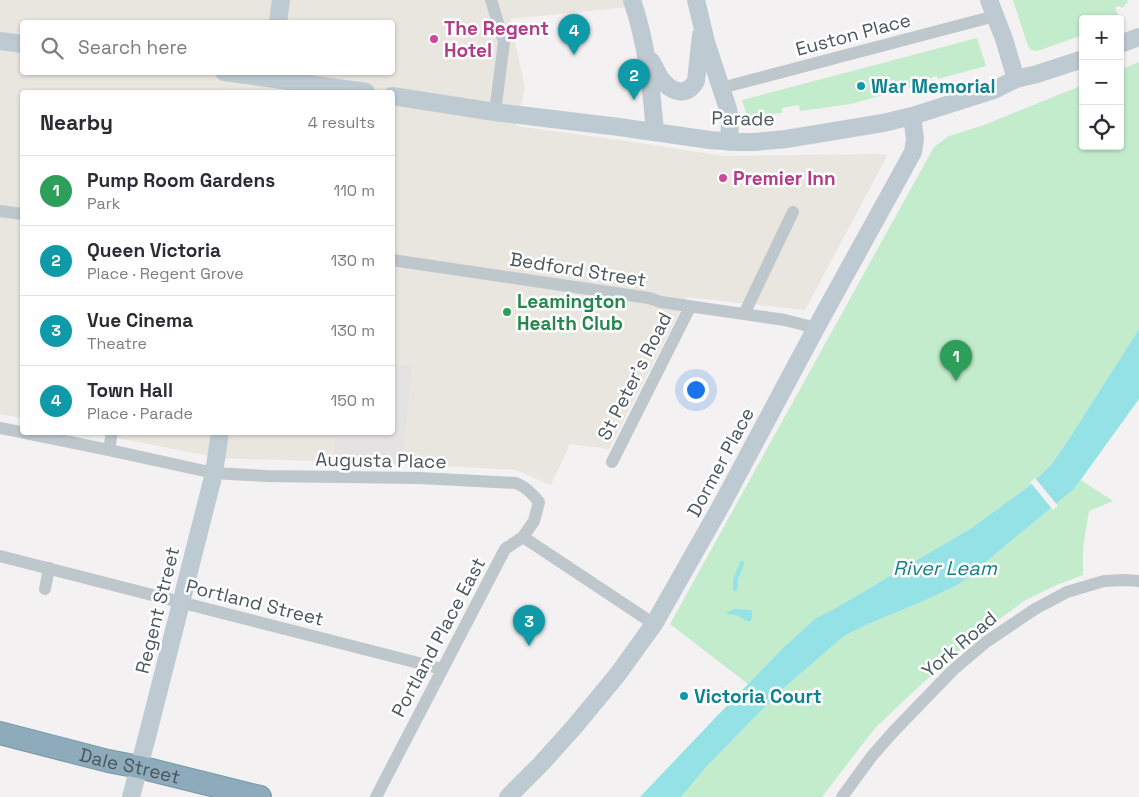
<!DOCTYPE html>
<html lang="en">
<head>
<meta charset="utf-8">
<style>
	body { margin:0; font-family:"Space Grotesk",sans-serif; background:#f2f2f3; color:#2b2b33 }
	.controls { position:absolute; right:15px; top:15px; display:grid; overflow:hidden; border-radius:5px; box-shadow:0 1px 4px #0004 }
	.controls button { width:45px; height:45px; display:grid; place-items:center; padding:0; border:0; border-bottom:1px solid #e1e1e2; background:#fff; color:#2b2b33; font:25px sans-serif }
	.you { position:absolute; left:695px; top:389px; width:18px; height:18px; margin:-12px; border:4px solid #fff; border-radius:50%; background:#1a73e8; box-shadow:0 0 0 8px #1a73e833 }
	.badge { display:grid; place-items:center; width:32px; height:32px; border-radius:50%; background:#ea580c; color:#fff; font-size:16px; font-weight:700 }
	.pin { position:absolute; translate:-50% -41px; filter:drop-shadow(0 1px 2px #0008) }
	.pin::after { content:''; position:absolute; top:26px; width:18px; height:15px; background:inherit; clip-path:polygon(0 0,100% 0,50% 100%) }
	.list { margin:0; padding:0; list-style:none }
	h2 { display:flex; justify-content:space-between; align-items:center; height:65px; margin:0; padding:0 20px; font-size:21px }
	h2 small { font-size:16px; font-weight:400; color:#7c7c81 }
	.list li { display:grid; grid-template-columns:32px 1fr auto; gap:15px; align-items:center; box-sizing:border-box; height:70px; padding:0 20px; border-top:1px solid #e1e1e2 }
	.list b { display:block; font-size:19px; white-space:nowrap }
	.list p { margin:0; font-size:16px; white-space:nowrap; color:#7c7c81 }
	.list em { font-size:16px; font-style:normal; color:#7c7c81 }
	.icon { flex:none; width:28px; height:28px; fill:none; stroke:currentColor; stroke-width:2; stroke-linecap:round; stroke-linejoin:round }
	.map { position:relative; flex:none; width:1139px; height:797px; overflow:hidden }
	.search { position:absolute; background:#fff; box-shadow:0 1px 4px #0004; left:20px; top:20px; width:375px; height:55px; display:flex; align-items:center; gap:12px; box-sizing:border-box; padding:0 18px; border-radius:5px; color:#7c7c81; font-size:19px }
	.panel { position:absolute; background:#fff; box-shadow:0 1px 4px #0004; left:20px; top:90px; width:375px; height:345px; border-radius:5px }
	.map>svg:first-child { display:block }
	.commercial { fill:#e9e5df; fill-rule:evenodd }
	.education { fill:#e4e2e2 }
	.green { fill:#c3eccd }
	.water { fill:#94e2e6 }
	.pier { fill:#f3f1f1 }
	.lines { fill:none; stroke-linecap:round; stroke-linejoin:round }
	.stream { stroke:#94e2e6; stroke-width:4.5 }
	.highway-casing { stroke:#7896a7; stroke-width:24 }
	.street { stroke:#bec7cc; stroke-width:12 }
	.secondary { stroke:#becad1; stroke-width:18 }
	.highway { stroke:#8dabbb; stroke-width:22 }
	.hotel-dot { fill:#d1479c; stroke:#fff; stroke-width:2 }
	.culture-dot { fill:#0f9aa8; stroke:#fff; stroke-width:2 }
	.leisure-dot { fill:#2e9e5b; stroke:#fff; stroke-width:2 }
	.labels { text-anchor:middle; stroke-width:5; stroke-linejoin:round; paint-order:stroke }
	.hotel-label { font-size:19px; font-weight:bold; fill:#b23c85; stroke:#fff; text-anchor:start }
	.street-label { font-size:19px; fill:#4a575d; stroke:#fff }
	.culture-label { font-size:19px; font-weight:bold; fill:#0d838f; stroke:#fff; text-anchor:start }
	.leisure-label { font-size:19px; font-weight:bold; fill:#27864d; stroke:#fff; text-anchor:start }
	.water-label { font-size:20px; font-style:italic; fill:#177f85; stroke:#fff }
</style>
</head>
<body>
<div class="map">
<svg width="1139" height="797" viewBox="0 0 1139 797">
	<rect width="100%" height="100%" fill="#f3f1f1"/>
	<path class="commercial" d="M0,0H624L627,7L510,19L525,88L516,126L640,143L723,156L884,154L887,156L805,310L687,297L609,449L570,444L551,485L516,470L409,464L220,458L92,433L392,432V92H22V418L0,414ZM22,22H392V72H22Z"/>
	<path class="education" d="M393,363L412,366L402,465L337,462L333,463L337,433L392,432Z"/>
	<path class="green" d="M1013,0H1127L1128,3L1125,4V6L1121,8L1120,6L1115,7L1118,15L1117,19H1083V35L1037,51L1031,50L1028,46Z
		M977,38L986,66L938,79L937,76L925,80L926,83L851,104L800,111L799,105L782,108V113L747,116L742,100Z
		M1139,62V329L1067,442L1051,465L1029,486L973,527L834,609L816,618L783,648L748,684L670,624L934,147L949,136L984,125L1083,85V146H1120V70Z
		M1081,480L1113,501L1089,511L1083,548V575L1054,586L1024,601L990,626L941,666L877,726L861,746L822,797H681L706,767L750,722L785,687L844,636L866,625L919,603L958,585L1074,489Z"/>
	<path class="water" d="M1139,329V399L1074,489L958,585L919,603L866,625L844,636L785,687L750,722L706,767L681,797H640L717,716L783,648L816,618L834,609L973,527L1029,486L1051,465L1067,442Z
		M735,609L751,610C753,616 753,618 749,622L736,615L725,613Z"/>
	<path class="pier" d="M1035,478L1058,506L1053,510L1030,482Z"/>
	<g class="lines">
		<path class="stream" d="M735,589L736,578L742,563"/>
		<g class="highway-casing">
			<g id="highway">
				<path id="s1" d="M0,733L108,761L139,767L260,797"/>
			</g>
		</g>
		<path class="street" d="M491,0L504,42L495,112
			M721,88L995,16
			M0,211L22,214
			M392,260L649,298L661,302L785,320L816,328
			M744,314L793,212
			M0,428L109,450L214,473L267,476L419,478L516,483C526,487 532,493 539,502L534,521L523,537L505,549L376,797
			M109,450L112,432
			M612,462L690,307
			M523,537L654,624
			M0,556L442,669
			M45,589L49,568
			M842,797L872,756L894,731L953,670L986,642L1035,609L1067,592L1104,581L1125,580L1139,581"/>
		<path class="secondary" d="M632,0C647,44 651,86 655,132
			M696,0L706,42L728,109L730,121L729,142
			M989,0L1004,39L1016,79
			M278,22L281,0
			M0,41L22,44
			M1120,44L1139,37
			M651,61C655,67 657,73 661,79C671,92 686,98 696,81L701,35
			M224,72L366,92
			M392,96L495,112L619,127L710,140L737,142H755L786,139L883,123L912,116L994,90L1016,79L1037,74L1083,59
			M131,797L148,733L214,473L220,432
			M508,797L540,765L575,726L618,674L654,624L722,504L816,328L913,152L915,139L912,116"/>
		<use href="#highway" class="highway"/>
	</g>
	<g class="hotel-dot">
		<circle cx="434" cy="39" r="5"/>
		<circle cx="723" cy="178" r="5"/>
	</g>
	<g class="culture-dot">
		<circle cx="861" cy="86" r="5"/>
		<circle cx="684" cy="696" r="5"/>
	</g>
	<circle class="leisure-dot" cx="507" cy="312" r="5"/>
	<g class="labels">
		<g class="hotel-label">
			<text x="444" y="35">The Regent<tspan x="444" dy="22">Hotel</tspan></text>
			<text x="733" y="185">Premier Inn</text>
		</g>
		<g class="street-label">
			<text transform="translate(853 34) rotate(-15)" y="7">Euston Place</text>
			<text transform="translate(743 118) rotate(1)" y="7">Parade</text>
			<text transform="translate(578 269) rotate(9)" y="7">Bedford Street</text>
			<text transform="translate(634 376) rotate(-63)" y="7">St Peter's Road</text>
			<text transform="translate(381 460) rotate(1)" y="7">Augusta Place</text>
			<text transform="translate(720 462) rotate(-62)" y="7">Dormer Place</text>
			<text transform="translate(255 602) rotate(14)" y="7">Portland Street</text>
			<text transform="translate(157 610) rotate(-76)" y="7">Regent Street</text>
			<text transform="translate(438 637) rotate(-62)" y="7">Portland Place East</text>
			<text transform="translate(959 644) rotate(-40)" y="7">York Road</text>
			<text dy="7" stroke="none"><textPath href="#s1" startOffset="134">Dale Street</textPath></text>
		</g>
		<g class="culture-label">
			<text x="871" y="93">War Memorial</text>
			<text x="694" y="703">Victoria Court</text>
		</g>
		<g class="leisure-label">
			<text x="517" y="308">Leamington<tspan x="517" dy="22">Health Club</tspan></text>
		</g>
		<g class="water-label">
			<text x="945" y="575">River Leam</text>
		</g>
	</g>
</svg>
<div class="controls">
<button>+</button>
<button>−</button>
<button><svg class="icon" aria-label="locate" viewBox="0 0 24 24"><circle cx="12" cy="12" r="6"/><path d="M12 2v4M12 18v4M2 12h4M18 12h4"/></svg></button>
</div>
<div class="you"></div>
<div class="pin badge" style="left:956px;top:381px;background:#2e9e5b">1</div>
<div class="pin badge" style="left:634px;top:100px;background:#0f9aa8">2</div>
<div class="pin badge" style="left:529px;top:646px;background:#0f9aa8">3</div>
<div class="pin badge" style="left:574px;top:55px;background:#0f9aa8">4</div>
<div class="search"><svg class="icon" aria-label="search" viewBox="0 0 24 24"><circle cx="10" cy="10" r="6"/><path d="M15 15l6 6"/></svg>Search here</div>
<section class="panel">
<h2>Nearby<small>4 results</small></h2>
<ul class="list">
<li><span class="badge" style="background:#2e9e5b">1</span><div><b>Pump Room Gardens</b><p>Park</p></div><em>110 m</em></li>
<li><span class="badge" style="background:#0f9aa8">2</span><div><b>Queen Victoria</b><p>Place · Regent Grove</p></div><em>130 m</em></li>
<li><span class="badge" style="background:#0f9aa8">3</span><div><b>Vue Cinema</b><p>Theatre</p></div><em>130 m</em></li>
<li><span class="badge" style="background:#0f9aa8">4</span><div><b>Town Hall</b><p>Place · Parade</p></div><em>150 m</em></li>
</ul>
</section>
</div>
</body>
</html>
